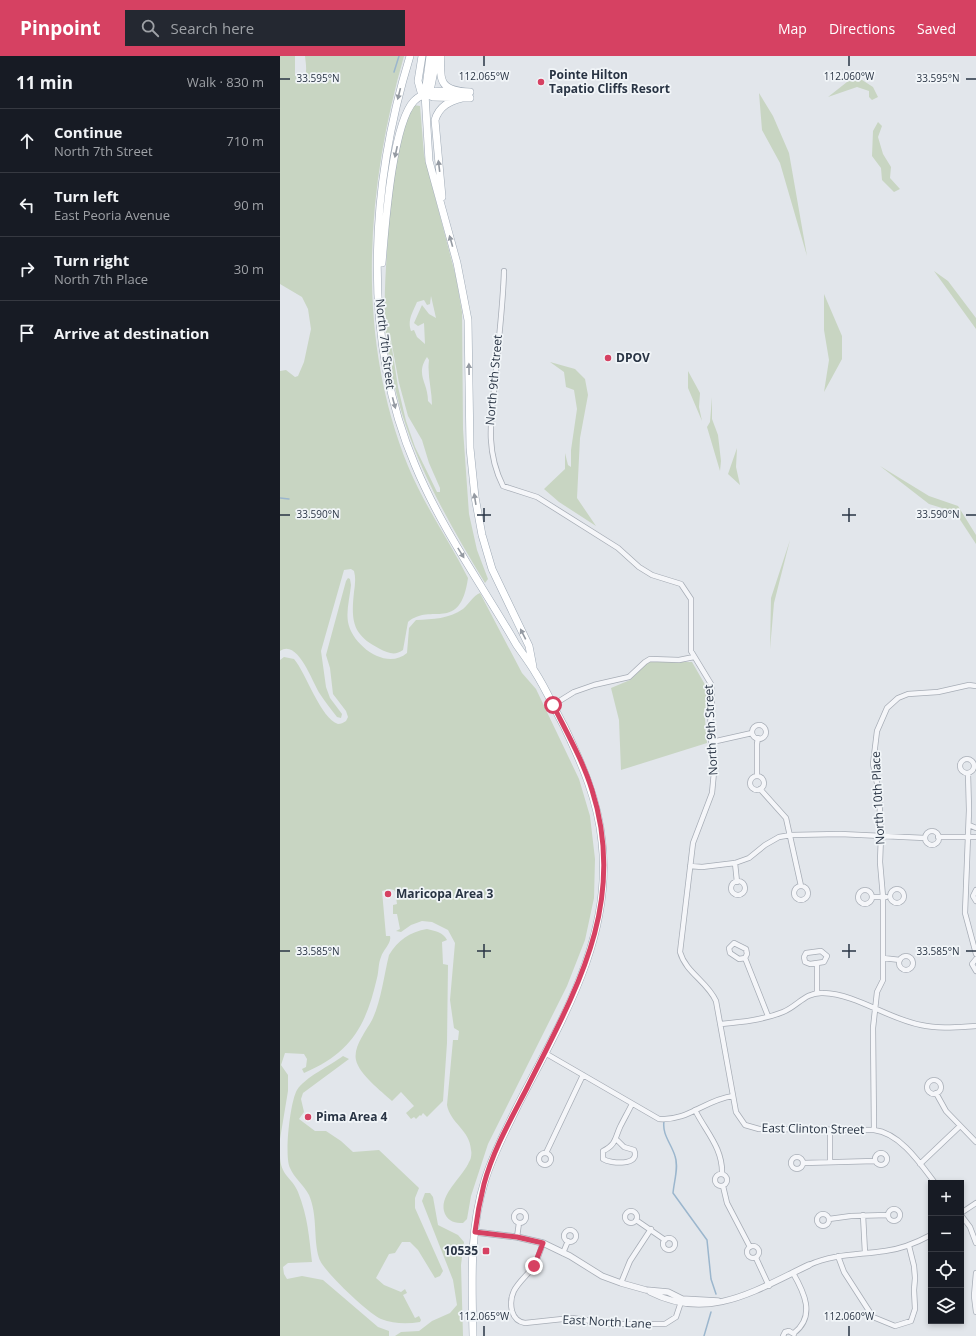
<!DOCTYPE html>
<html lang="en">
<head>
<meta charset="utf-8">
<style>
	body { margin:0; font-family:"Open Sans",sans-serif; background:#242831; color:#f1f3f6 }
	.controls { position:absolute; right:12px; bottom:12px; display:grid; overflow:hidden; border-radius:0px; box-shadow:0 2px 6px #0003 }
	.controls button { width:36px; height:36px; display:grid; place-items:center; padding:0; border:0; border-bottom:1px solid #363941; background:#171b24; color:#f1f3f6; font:20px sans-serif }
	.stop { position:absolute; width:12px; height:12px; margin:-9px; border:3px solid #d64162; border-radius:50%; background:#fff }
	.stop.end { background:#d64162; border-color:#fff; box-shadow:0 1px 4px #0008 }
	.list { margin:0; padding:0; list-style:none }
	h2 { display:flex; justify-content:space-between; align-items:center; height:52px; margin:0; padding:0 16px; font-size:17px }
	h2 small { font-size:13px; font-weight:400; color:#9ea1a6 }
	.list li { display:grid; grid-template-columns:26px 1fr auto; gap:12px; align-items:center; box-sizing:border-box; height:64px; padding:0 16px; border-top:1px solid #363941 }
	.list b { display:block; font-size:15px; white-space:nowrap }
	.list p { margin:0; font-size:13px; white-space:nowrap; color:#9ea1a6 }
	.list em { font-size:13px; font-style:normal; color:#9ea1a6 }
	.icon { flex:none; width:22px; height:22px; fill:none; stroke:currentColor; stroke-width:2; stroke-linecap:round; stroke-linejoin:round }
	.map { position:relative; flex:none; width:696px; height:1280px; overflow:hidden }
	header { display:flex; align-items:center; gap:24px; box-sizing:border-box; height:56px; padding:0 20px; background:#d64162; color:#fff }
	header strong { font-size:19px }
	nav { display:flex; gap:22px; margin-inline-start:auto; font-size:14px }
	.search { width:280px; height:36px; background:#242831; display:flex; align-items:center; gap:10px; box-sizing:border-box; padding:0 14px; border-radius:0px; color:#9ea1a6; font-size:15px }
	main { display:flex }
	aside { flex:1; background:#171b24 }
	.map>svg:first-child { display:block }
	.green { fill:#c8d5c2; fill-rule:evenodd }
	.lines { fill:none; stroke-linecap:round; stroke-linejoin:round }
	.stream { stroke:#9bb6cd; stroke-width:1.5 }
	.minor-casing { stroke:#a7adb6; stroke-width:6 }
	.tertiary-casing { stroke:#a7adb6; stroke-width:7 }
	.primary-casing { stroke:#a0abb7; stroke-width:8 }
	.minor { stroke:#f5f6f9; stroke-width:4.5 }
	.tertiary { stroke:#f5f6f9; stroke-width:5.5 }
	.primary { stroke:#fff; stroke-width:7 }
	.oneway { fill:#949aa2 }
	.route { stroke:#d64162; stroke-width:5 }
	.ticks { fill:none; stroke:#293444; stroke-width:1.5 }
	.poi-dot { fill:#d64162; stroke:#f1f5f8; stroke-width:1.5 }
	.labels { text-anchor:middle; stroke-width:3.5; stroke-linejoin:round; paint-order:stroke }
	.poi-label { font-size:12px; font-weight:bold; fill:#293444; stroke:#f1f5f8; text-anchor:start }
	.street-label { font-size:12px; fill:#293444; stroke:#f1f5f8 }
	.ticks-label { font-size:10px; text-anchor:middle; fill:#293444; stroke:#f1f5f8; stroke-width:3.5; stroke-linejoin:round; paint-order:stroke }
</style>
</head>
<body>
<header>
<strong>Pinpoint</strong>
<div class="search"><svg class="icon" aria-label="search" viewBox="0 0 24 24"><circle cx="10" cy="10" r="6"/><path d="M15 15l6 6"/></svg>Search here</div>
<nav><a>Map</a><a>Directions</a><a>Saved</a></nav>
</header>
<main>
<aside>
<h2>11 min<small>Walk · 830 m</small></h2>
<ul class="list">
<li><svg class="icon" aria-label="ahead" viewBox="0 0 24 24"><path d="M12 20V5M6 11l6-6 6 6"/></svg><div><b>Continue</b><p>North 7th Street</p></div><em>710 m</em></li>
<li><svg class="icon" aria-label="left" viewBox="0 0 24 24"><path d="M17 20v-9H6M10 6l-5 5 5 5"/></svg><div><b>Turn left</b><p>East Peoria Avenue</p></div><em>90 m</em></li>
<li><svg class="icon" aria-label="right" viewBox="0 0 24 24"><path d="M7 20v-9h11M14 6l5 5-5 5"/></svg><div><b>Turn right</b><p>North 7th Place</p></div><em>30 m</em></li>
<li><svg class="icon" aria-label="arrive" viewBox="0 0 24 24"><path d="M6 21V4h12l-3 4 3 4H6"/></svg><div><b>Arrive at destination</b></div></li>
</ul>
</aside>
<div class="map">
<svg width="696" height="1280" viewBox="0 0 696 1280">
	<rect width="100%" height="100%" fill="#e2e6eb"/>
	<path class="green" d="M0,0H15V19L22,26C28,19 26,9 25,0H124C86,133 75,280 128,410C144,449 169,484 188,522C180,578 151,546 128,566L123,594C115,600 108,597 100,593C72,579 71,565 74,536C75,529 76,522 74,515L71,513L64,514L41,595L46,631L50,642L62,658L61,662L57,661C51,653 45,646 40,638C33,628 18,582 0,595V315L6,314L15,321L18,320L24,306L31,273L28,253L22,241L0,228Z
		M579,22L593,31L598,41L592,44L589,41V35L577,31L548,41L567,26Z
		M479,37L493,60L509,97L527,200L500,107L482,74Z
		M133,49L140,50L144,99L176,221L182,256L183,373L189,458L197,494L208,523L205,527C156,446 116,374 106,279C103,246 106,212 108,179C109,141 115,83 133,49ZM151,240L156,262L149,258L142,249L134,267L138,270L144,267L145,288L137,281L134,274L131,275C127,264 133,256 137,246L144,244L147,249L150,248ZM109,273L119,327L128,360L142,384L149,407L160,432V436H157L135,391L126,365L118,331ZM147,301L149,304C147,319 152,334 152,349L148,345C148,326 135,319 147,301Z
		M598,66L602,70L598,81L603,98L611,111L610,122L620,133L614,136L602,124L601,112L592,100L593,75Z
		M654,215L668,225L696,262V273Z
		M544,238L562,280V303L544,336L549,304L544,274Z
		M270,306L295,313L305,323L308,339L300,382L297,442L316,470L279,446L264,433L285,413V397L288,409L291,411V394L297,353L294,334L286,331L284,316Z
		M408,315L420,337L419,351L422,365L408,332Z
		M432,341V363L438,379L441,405L440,415L427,371L430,366Z
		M457,392L456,411L460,429L448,418Z
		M600,410L649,440L678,450L696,479V488L675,456L649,448Z
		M510,484L494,547L490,593L491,542Z
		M68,522L70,523L71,529C70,541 66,554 68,566C72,589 106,615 127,597L129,572L136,564C153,563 169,563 183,553C189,548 193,540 200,537L242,617L256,633L299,723L310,760L315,803L314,842L305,884L287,930L208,1088L191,1140L187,1163L183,1167C175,1167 169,1166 165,1158C157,1140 183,1121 189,1106C191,1104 192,1097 191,1094C190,1074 170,1067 167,1049L173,984H178L179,975L174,972L170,944L175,887L168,874L152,866L142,865L131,869L121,876L116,875L120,873L117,858H113V849L117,848L116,841L118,840L114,834L110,833L102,835L106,880H110C112,887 103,894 101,901C98,908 99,915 97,922C86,970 71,997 24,1017L22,1013L26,1011L27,1003L24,998L5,997L1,1009L8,1019V1035L0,1083V604L4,601L14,603C26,617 41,663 58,668C61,668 63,667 66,665L68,661L66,655L53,638L50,612L46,599L66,525Z
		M368,606H412L427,632L428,640L425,663L427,687L341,714L339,664L331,632L350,624Z
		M147,873C155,875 163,876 167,884L162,886L163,908L168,909L167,987L163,1045L147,1061L143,1057L141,1060L140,1059L136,1063L134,1061L131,1063L126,1057L134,1050L121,1036L112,1045C101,1035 79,1018 76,1004C73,991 86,975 92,964C101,946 104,919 109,899C118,884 130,876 147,873Z
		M63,1000L69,1003L23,1037L21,1043L24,1056L19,1063L35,1075H46L61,1085L73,1096L99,1094L139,1132L135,1142V1152L163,1215L160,1220L155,1222L138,1194L130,1186H122L115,1197L109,1198L96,1222L104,1229L121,1236L125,1233L127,1237L123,1239L135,1262L139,1260L141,1264L140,1266C127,1268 114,1268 101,1263C89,1258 42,1214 39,1202C33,1182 38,1160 29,1139C24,1129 14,1122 10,1112C4,1100 10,1046 17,1034C24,1022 51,1009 63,1000Z
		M0,1099C0,1120 12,1121 18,1136C28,1161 29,1181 32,1206L8,1207L3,1211L4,1218L7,1223L22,1220L43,1224L98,1271L109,1275V1280H0Z
		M145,1137H150L153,1141L158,1169L178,1179L184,1186L181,1209L183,1280H115L121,1276L139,1275L152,1265L170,1257L177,1249L173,1224L142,1145Z"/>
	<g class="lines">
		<path class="stream" d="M114,16L119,0
			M0,442L9,443
			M384,1065C382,1079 391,1087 395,1100C399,1111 394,1125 393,1137L427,1184L431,1223L436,1238
			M424,1280L431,1256"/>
		<g class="minor-casing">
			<path id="minor" d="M224,215C223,251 218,288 215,325C211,362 205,394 223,430L257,441L338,492L359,511L372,519L401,528L411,543V595L431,628L432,644L430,670L434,716L432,737L413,787L400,896C406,917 427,925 436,945L456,1056L465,1069L479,1073L594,1074C620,1077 640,1107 655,1127
				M273,649L294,636L314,629L349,621L365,606L370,603L399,604L414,601
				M472 676a7 7 0 1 1 14 0a7 7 0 1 1-14 0Z
				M432,686L472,677
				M680 710a7 7 0 1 1 14 0a7 7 0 1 1-14 0Z
				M688,717L689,754L685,857L696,898
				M477,720V688L478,682
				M470 727a7 7 0 1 1 14 0a7 7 0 1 1-14 0Z
				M480,733L506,762L521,830
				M689,769L696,772
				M645 782a7 7 0 1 1 14 0a7 7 0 1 1-14 0Z
				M658,781H696
				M455,807L457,826
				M410,810L422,811L455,807L469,802L485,789L499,781L511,779L560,778L645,782
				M451 832a7 7 0 1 1 14 0a7 7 0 1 1-14 0Z
				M514 837a7 7 0 1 1 14 0a7 7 0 1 1-14 0Z
				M610 840a7 7 0 1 1 14 0a7 7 0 1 1-14 0Z
				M696,834L693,840L696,845
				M578 841a7 7 0 1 1 14 0a7 7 0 1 1-14 0Z
				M592,841H606
				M454,887L466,893L467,898L465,902L459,903L450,897L449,892Z
				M541,895L547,900L544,906L530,908L525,906L524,901L526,897Z
				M619 907a7 7 0 1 1 14 0a7 7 0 1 1-14 0Z
				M465,902L488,960
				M603,902L620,904
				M696,903L692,908L696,915
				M537,908V937
				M440,968C461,966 483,964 503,956C518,950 525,936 543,937C577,938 608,963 641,969C659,973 678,971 696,970
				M265,997L379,1063C409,1065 424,1044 453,1040
				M647 1031a7 7 0 1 1 14 0a7 7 0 1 1-14 0Z
				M656,1037L666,1055L696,1086
				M415,1054C426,1076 443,1092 442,1118
				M550,1074V1106
				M594,1074L593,972L597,936L603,924V841L600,806L601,780L599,737L593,708L597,675L607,652L618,642L628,638L658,636L689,629L696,630
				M337,1084L344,1091L354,1094C361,1110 331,1108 323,1103V1095C336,1089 335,1082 340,1071C344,1063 348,1056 352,1048
				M259 1103a6 6 0 1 1 12 0a6 6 0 1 1-12 0Z
				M595 1103a6 6 0 1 1 12 0a6 6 0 1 1-12 0Z
				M266,1097L303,1019
				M511 1107a6 6 0 1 1 12 0a6 6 0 1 1-12 0Z
				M523,1107L595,1105
				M640,1108L680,1070
				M435 1124a6 6 0 1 1 12 0a6 6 0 1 1-12 0Z
				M443,1130L447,1147L470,1191
				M608 1159a6 6 0 1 1 12 0a6 6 0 1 1-12 0Z
				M234 1161a6 6 0 1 1 12 0a6 6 0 1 1-12 0Z
				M345 1161a6 6 0 1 1 12 0a6 6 0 1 1-12 0Z
				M681,1157L696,1147
				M537 1164a6 6 0 1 1 12 0a6 6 0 1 1-12 0Z
				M583,1159L585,1197
				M681,1159L690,1171L696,1187
				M549,1163L571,1160L608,1159
				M356,1164L385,1184
				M284 1180a6 6 0 1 1 12 0a6 6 0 1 1-12 0Z
				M237,1181L239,1167
				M383 1188a6 6 0 1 1 12 0a6 6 0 1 1-12 0Z
				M263,1187C260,1195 258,1203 254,1210C243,1225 227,1233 232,1255C234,1262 238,1266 245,1267L292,1262L331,1268H385L396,1261L402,1243
				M467 1196a6 6 0 1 1 12 0a6 6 0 1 1-12 0Z
				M283,1197L288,1185
				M558,1200L564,1216L593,1261L615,1270L631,1265L635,1253L634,1234L635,1222L634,1210L629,1190
				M476,1202L489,1230
				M529,1209C553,1198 578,1199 605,1195C622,1193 636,1187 651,1179
				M513,1217C524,1236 536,1260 514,1277
				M696,1217L694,1240L696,1256
				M341,1227L350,1205L371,1173
				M503,1280L505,1276L509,1275L514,1278"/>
		</g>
		<g class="tertiary-casing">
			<path id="tertiary" d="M195,1176L237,1181L263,1187L290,1200L322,1220L341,1227L366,1234L388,1236L402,1243L438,1245
				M370,1236C429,1266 476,1234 529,1209"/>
		</g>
		<g class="primary-casing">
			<path id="primary" d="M130,0C90,130 81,282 135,409C161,472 202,529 236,588C242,597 249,606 255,616C266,633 274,652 284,670C302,708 318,744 322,786C333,883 280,967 238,1049C226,1074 213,1098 205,1124C189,1174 192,1228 193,1280
				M142,0L138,25L141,36L153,41L190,42
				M150,0L145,38L149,105L177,207L188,264L190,392L195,441L202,479L212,513L249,590L253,611
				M161,0C159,26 161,35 190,36
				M145,38L151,30L157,0
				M162,141L155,64C159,50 170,45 182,42
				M102,207C105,173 112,68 134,45C146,33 162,35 178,35"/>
		</g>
		<use href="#minor" class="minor"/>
		<use href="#tertiary" class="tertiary"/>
		<use href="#primary" class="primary"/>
	</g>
	<defs><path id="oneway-solid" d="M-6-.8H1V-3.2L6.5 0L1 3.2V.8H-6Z"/></defs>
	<g class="oneway">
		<use href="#oneway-solid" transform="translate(119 38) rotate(104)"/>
		<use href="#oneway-solid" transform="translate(116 96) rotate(102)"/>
		<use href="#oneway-solid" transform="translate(159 110) rotate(-97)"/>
		<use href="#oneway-solid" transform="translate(171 185) rotate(-106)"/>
		<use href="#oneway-solid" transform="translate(189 313) rotate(-91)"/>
		<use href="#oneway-solid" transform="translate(114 347) rotate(75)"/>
		<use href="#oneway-solid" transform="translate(195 443) rotate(-99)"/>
		<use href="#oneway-solid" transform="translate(181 497) rotate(58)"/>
		<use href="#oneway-solid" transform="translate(243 578) rotate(-117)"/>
	</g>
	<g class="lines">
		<path class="route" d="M254,1210L263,1187L237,1181L195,1176C197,1160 200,1144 204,1128C213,1094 231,1063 247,1032C296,934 348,847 312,734C303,705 287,677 273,649"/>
	</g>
	<path class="ticks" d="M204,0V10M569,0V10M0,23H10M686,23H696M204,452V466M569,452V466M0,459H10M197,459H211M562,459H576M686,459H696M204,888V902M569,888V902M0,895H10M197,895H211M562,895H576M686,895H696M204,1270V1280M569,1270V1280"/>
	<g class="poi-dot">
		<circle cx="261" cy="26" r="4"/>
		<circle cx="328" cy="302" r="4"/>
		<circle cx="108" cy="838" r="4"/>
		<circle cx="28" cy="1061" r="4"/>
		<rect x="202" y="1191" width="8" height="8" rx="2"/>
	</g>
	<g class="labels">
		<g class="poi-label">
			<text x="269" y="23">Pointe Hilton<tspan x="269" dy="14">Tapatio Cliffs Resort</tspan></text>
			<text x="336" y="306">DPOV</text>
			<text x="116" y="842">Maricopa Area 3</text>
			<text x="36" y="1065">Pima Area 4</text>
			<text x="198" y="1199" text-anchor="end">10535</text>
		</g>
		<g class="street-label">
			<text transform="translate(105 288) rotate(83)" y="4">North 7th Street</text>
			<text transform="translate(214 324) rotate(-85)" y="4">North 9th Street</text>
			<text transform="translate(431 674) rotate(-93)" y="4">North 9th Street</text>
			<text transform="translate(598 742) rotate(-93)" y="4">North 10th Place</text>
			<text transform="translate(533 1073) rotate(1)" y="4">East Clinton Street</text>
			<text transform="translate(327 1266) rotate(3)" y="4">East North Lane</text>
		</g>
	</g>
	<g class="ticks-label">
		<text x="204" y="24">112.065°W</text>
		<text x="569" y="24">112.060°W</text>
		<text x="38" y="26">33.595°N</text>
		<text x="658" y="26">33.595°N</text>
		<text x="38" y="462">33.590°N</text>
		<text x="658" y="462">33.590°N</text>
		<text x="38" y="899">33.585°N</text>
		<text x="658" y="899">33.585°N</text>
		<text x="204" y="1264">112.065°W</text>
		<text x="569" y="1264">112.060°W</text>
	</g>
</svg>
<div class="controls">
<button>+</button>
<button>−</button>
<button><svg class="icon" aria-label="locate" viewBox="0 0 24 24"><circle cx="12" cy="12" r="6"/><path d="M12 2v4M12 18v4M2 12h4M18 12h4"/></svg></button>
<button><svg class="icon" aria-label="layers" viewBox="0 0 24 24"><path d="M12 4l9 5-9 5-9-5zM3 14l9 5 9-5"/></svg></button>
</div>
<div class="stop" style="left:273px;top:649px"></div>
<div class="stop end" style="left:254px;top:1210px"></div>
</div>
</main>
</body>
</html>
